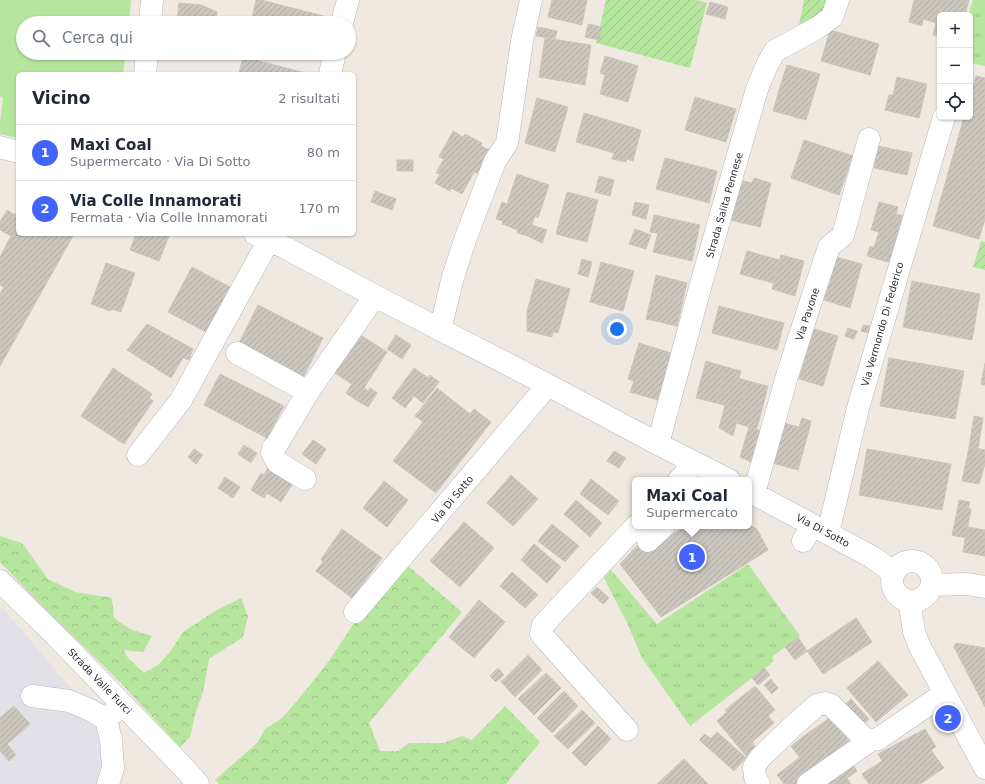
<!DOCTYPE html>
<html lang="it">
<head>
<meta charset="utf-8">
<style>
	body { margin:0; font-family:"DejaVu Sans",sans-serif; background:#f2f2f3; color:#1f2937 }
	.controls { position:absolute; right:12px; top:12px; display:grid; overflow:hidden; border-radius:6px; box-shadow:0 1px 3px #0004 }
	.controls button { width:36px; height:36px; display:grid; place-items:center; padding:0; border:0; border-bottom:1px solid #e0e1e3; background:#fff; color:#1f2937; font:20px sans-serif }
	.you { position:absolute; left:617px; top:329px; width:14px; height:14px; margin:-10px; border:3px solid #fff; border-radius:50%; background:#1a73e8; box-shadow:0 0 0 6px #1a73e833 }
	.badge { display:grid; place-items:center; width:26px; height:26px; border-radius:50%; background:#4264fb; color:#fff; font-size:13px; font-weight:700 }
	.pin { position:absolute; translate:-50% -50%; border:2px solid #fff; box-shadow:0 1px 4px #0006 }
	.popup { position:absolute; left:632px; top:477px; width:120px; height:52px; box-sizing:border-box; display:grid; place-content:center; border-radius:6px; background:#fff; filter:drop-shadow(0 1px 3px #0005); font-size:13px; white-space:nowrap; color:#747a83 }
	.popup b { font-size:15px; color:#1f2937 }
	.popup::after { content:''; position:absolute; left:50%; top:100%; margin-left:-8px; border:8px solid transparent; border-top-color:#fff }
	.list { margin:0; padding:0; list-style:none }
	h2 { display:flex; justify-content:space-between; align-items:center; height:52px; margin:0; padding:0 16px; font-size:17px }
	h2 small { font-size:13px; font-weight:400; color:#747a83 }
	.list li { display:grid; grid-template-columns:26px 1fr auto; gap:12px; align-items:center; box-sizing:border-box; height:56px; padding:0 16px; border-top:1px solid #e0e1e3 }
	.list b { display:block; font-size:15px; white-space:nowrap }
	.list p { margin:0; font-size:13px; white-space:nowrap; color:#747a83 }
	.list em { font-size:13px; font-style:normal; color:#747a83 }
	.icon { flex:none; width:22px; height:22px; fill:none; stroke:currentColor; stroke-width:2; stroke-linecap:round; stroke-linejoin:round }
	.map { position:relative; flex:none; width:985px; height:784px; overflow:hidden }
	.search { position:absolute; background:#fff; box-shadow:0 1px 3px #0004; left:16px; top:16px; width:340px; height:44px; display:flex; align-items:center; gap:10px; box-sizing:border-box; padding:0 14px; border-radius:22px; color:#747a83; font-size:15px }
	.panel { position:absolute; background:#fff; box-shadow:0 1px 3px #0004; left:16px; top:72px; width:340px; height:164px; border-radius:6px }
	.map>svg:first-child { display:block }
	.industrial { fill:#e3e1e8 }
	.grass { fill:url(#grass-tufts) }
	.forest { fill:url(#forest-crowns) }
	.park { fill:#b6e59e }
	.garden { fill:url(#garden-furrows) }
	.building { fill:url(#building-hatch); stroke:#cbc5ba }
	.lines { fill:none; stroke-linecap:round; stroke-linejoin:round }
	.minor-casing { stroke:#b4b7c1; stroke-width:23 }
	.minor { stroke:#fff; stroke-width:22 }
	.labels { text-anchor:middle; stroke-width:4; stroke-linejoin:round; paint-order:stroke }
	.street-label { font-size:10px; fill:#2e2e2e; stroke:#fff }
</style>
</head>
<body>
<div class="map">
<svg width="985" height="784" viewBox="0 0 985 784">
	<defs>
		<pattern id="grass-tufts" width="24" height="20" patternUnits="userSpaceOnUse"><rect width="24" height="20" fill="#b6e59e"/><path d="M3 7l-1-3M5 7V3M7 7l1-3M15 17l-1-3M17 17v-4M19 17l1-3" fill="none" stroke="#9dc588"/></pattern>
		<pattern id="forest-crowns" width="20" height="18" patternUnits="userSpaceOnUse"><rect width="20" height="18" fill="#b6e59e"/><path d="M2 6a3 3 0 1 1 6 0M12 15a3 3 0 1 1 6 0" fill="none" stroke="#9dc588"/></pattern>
		<pattern id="garden-furrows" width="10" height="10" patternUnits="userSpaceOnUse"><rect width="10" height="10" fill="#b6e59e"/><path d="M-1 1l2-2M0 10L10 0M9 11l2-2" fill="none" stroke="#9dc588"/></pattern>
		<pattern id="building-hatch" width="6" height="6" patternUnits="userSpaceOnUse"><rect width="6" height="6" fill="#cbc7bf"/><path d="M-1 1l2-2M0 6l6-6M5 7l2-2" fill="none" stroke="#afaba4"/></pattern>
	</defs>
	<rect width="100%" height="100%" fill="#efe9e1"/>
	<path class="industrial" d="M3,608L74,692L104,719L106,784H0V609Z"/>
	<path class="grass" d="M973,0H985V66L970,63V15H968Z
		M748,564L800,636L772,657L774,661L690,726L642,658L628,625L604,578L611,570L657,624Z"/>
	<path class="forest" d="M0,536L22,543L48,579L75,592L112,598L114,618L130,629L152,636L143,652L124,650L128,658L144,673L158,665L170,652L183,632L215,611L241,598L248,616L243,637L209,659L203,692L195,715L190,737L180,747L119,681L48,612L0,562Z
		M406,564L462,612L369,723L380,751H398L409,743H443L462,736L472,740L505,706L540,742L506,784H220L215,780L257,743L265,729L281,719L297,701L326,665L353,625Z"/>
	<path class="park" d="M0,0H131L129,23H23V53H126L123,74H18V138L0,134V123L3,98L0,96Z"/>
	<path class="garden" d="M606,0H697L707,3L690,68L596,43Z
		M804,0H834L830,7L798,30Z
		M981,241L985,242V270L973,267Z"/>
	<path class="building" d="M256,0H261L324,16L323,23H251Z
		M552,0H587L582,25L548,17Z
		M914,0H942L936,23L923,19L922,26L909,22Z
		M942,0H969L965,15H952L939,11Z
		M710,2L728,7L725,19L706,14Z
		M179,3L201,5L217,12L216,23H177Z
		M939,11L952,15H940V24L936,23Z
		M936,23L940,24V36L933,35Z
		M588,24L602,27L599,40L585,37Z
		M538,27L557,31L555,39L536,36Z
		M830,30L879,44L870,75L821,61Z
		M545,38L591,45L585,85L539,77Z
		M605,56L638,66L628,102L600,94L605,75L600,73Z
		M243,57L310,74H239Z
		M787,65L820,74L816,87L783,77Z
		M976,76L985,78V219L979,239L933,226L964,117H970V97Z
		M783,77L816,87L806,120L773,111Z
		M897,77L927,84L919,118L885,110L889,95H893Z
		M695,97L736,109L726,142L685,130Z
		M537,98L568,107L555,152L525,143Z
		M584,113L641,130L633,161L627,159L626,162L612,159L614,153L576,142Z
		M453,131L463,137L465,134L482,143L481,146L491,151L479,174L474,172L462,194L451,188L450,191L435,183L440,174L436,173L444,159L439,157Z
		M804,140L853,156L839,195L791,178Z
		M878,146L912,153L907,175L874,168Z
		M665,158L717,171L709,203L656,189Z
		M397,160H413V171H397Z
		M517,174L549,185L538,218L535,216L528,236L517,233L518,230L502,224L503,221L496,219L502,202L507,204Z
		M599,176L614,180L610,196L595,192Z
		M754,178L771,183L760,227L730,220L740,180L752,183Z
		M375,191L396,199L392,210L371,202Z
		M567,192L598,200L587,242L556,234Z
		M635,202L649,205L646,219L632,215Z
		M879,202L898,207L891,235L871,230Z
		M7,210L15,215L18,210V234H74L0,366V294L4,287L0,285V257L11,236L0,230V222Z
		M896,214L908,217L898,254L874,247L879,232L891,235Z
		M654,215L700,225L692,261L653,252L658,233L650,232Z
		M532,225L547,230L542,243L528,236Z
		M635,229L651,235L646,249L629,244Z
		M136,234H162L169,236L159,261L130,250Z
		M870,246L898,254L895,264L867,256Z
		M747,251L780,260L773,283L740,274Z
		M781,255L804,261L795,296L772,289Z
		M836,257L862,264L850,308L824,300Z
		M582,259L592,262L588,277L578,274Z
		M601,262L634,271L623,311L590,302Z
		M106,263L135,273L121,312L111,309L110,311L91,304Z
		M192,267L230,287L206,332L168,312Z
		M656,275L687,283L683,300L652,293Z
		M536,279L570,289L558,333L553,332L552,337L527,331V311Z
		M912,281L980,294L972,340L903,327Z
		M652,293L683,300L677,326L646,319Z
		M258,305L323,338L303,378L238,345Z
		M719,306L784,323L777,350L712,333Z
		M147,324L193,349L189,360L183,358L171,378L127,350Z
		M863,325L875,327L873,334L861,331Z
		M848,328L857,331L854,339L845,336Z
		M814,329L838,336L823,386L799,379Z
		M356,332L387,352L362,391L332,371Z
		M396,335L411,345L402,359L387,349Z
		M639,343L671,353L658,400L630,392L634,381L628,379Z
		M889,358L964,371L955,419L880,406Z
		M706,361L726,367L716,403L696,398Z
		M985,363V385L981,384Z
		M726,367L741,371L739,378L748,381L740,409L716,403Z
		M113,368L152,394L149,398L153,401L124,444L81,416Z
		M414,368L428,378L430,375L439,382L423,403L414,396L405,408L392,398Z
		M220,374L284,406L267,438L204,405Z
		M748,381L768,386L759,421L738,415Z
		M352,384L362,391L356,400L346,393Z
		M364,388L368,391L370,388L377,393L368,407L356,400Z
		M437,388L470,414L474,409L491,422L436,493L393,461L423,422L415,416Z
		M725,405L740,409L733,436L719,428Z
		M738,415L759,421L756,429L736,423Z
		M974,416L983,418L978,449L969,447Z
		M802,418L811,421L809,430L799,427Z
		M784,423L809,430L798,470L772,463Z
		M749,427L768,433L759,466L740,457Z
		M313,440L326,449L316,464L302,454Z
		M244,445L257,453L251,463L238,454Z
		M969,447L985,450V464L979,484L962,481Z
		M194,449L203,455L196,464L188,457Z
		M867,449L951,464L942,510L859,495Z
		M614,451L626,458L619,468L607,461Z
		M272,461L293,483L281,502L267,493L264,498L251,490L261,473L264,475Z
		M511,475L538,499L513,526L487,503Z
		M225,477L240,487L233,498L218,488Z
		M591,479L619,501L608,515L580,494Z
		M384,481L408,500L387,527L363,508Z
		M576,500L602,523L590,537L564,514Z
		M959,500L970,502L968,508L958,506Z
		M958,506L971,509L966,538L952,535Z
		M464,522L494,548L460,587L430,561Z
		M552,524L579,546L565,562L538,541Z
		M749,525L757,529L768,550L661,617L620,564L644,538L656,547L684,526H749Z
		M967,527L985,530V556L963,552Z
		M342,529L382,558L352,598L316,571L323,562L321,559Z
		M534,544L561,567L547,583L521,560Z
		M512,572L538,595L525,608L500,586Z
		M597,587L609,598L603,604L591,593Z
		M479,600L505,622L474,658L449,637Z
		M856,618L872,642L823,674L807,651Z
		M798,637L807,651L795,660L785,647Z
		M956,643L985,648V707L954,647Z
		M528,655L542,670L515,697L501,682Z
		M878,661L908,695L876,722L847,688Z
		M498,668L504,675L496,682L490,676Z
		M764,668L770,675L758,685L752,678Z
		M546,673L561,688L534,715L518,699Z
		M771,679L778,688L772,694L764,685Z
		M755,686L775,710L768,716L774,723L752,742L725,710Z
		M564,691L578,706L552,733L537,718Z
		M851,699L860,709L850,718L841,708Z
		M14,706L30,724L7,744L16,755L9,761L0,751V718Z
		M860,709L869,719L860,728L850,718Z
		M582,710L595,723L568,749L554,736Z
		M727,712L752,742L742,751L717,721Z
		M831,717L851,744L829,760L808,733Z
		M598,726L611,739L585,766L572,753Z
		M925,729L936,747L931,750L944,768L920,784H869L862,774L882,761L878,754Z
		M717,732L746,758L734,771L705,745Z
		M808,733L829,760L811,772L791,746Z
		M705,734L711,739L705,745L699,740Z
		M752,742L759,752L749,759L742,751Z
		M800,757L811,772L797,784H784L777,775Z
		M684,759L708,784H657Z
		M850,760L857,771L847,778L851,784H824Z"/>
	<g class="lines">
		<g class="minor-casing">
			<path id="minor" d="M150,23L152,0
				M342,23L348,0
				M145,74L147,53
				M330,74L335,53
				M0,147L18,152
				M255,234L286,248L375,296L548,385L658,444L729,480
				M440,330L453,277L466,237L495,161L507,143L522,41L531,0
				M237,353L308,392
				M658,444L701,284L757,89L767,65L775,51L817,28L832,17L838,0
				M138,455L181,400L269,240
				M305,479L277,462L272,453L273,448L277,444L308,392L375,296
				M679,480L695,463
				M749,491L872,557L894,573
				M754,493L787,376L811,301L829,247L843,235L869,139
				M828,533L858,408L944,117
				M648,541L664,526
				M803,541L812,525
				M892 581a20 20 0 1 1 40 0a20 20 0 1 1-40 0Z
				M0,581L56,636L186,770L198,784
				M932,585L967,584L985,587
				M911,601V612L914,632L920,647L985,768
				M355,612L548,385
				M32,696L69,701L90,710L106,719
				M627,730L541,634L543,625L636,526
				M108,784L113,768L111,740L106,719L123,705
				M759,784L755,777L754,767L760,758L791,728L817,705L825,703L831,705L865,739L871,740L878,739L945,693
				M808,784L871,740"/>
		</g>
		<use href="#minor" class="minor"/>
	</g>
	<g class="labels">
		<g class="street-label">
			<text transform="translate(724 205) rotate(-74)" y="4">Strada Salita Pennese</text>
			<text transform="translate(807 314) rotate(-72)" y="4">Via Pavone</text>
			<text transform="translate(882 324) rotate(-74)" y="4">Via Vermondo Di Federico</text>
			<text transform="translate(452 499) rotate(-50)" y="4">Via Di Sotto</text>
			<text transform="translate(823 530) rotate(28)" y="4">Via Di Sotto</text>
			<text transform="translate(100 681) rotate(46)" y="4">Strada Valle Furci</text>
		</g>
	</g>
</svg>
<div class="controls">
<button>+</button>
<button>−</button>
<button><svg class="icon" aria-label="locate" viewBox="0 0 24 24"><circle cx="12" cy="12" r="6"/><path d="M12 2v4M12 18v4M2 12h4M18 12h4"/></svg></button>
</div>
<div class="you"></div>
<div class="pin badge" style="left:692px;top:557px">1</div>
<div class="popup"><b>Maxi Coal</b>Supermercato</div>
<div class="pin badge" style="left:948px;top:718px">2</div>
<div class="search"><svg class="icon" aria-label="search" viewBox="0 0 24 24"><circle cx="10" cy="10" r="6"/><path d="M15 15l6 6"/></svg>Cerca qui</div>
<section class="panel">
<h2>Vicino<small>2 risultati</small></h2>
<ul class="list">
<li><span class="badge">1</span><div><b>Maxi Coal</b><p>Supermercato · Via Di Sotto</p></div><em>80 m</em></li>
<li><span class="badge">2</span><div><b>Via Colle Innamorati</b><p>Fermata · Via Colle Innamorati</p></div><em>170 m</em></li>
</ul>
</section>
</div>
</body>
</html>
